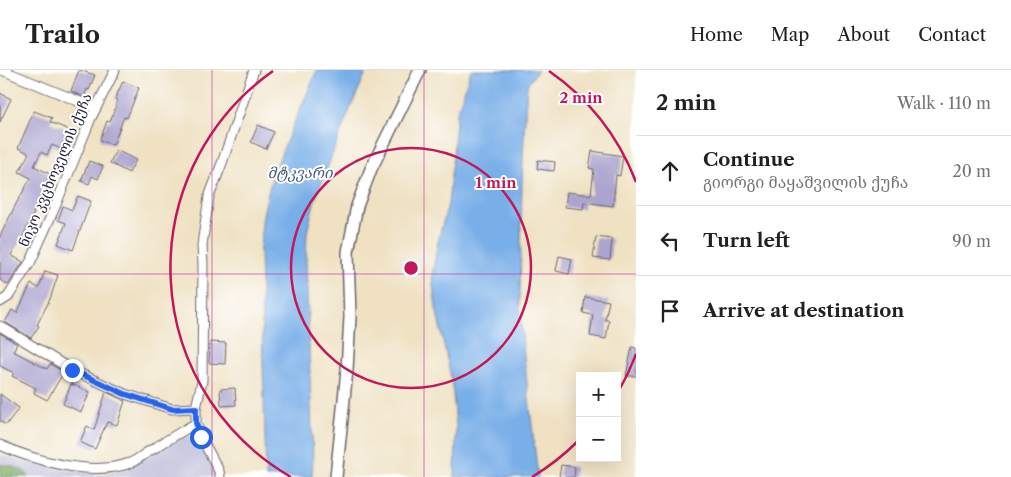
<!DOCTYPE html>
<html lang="en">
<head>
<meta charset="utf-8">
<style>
	body { margin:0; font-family:"Libre Caslon Text","Noto Serif Georgian",serif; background:#f2f2f2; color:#202124 }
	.controls { position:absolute; right:15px; bottom:15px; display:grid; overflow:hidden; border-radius:0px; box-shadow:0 5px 20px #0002 }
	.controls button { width:45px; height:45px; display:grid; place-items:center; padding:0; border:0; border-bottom:1px solid #e0e0e0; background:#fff; color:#202124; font:25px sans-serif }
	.stop { position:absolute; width:15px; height:15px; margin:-11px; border:4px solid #2563eb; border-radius:50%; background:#fff }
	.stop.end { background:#2563eb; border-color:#fff; box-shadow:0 1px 5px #0008 }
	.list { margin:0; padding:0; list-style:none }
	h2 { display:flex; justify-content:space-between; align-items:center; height:65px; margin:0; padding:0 20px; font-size:21px }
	h2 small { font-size:16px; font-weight:400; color:#757577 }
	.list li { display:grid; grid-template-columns:32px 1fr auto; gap:15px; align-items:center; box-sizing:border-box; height:70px; padding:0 20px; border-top:1px solid #e0e0e0 }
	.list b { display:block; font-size:19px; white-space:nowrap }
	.list p { margin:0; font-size:16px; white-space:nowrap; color:#757577 }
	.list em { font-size:16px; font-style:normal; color:#757577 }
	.icon { flex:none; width:28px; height:28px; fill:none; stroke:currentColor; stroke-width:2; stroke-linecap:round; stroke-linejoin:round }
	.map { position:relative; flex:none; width:636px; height:407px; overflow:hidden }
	header { display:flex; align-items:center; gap:30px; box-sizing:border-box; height:70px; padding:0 25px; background:#fff; border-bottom:1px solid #e0e0e0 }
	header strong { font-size:24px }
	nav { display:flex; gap:28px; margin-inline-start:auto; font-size:18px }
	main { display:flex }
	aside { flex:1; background:#fff }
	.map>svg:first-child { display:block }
	.industrial { fill:#c2c2dc }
	.forest { fill:#7ba861; stroke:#4e654e }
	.water { fill:#79afe8; stroke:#4e6892 }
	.building { fill:#aca4cf }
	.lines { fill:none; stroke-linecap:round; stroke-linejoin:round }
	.minor-casing { stroke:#6a656a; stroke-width:11 }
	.tertiary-casing { stroke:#6a656a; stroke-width:14 }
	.minor { stroke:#fff; stroke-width:9 }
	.tertiary { stroke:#fff; stroke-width:11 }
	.route { stroke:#2563eb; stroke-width:6 }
	.grid { fill:none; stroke:#b5179e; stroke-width:1; stroke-opacity:0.55 }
	.ring { fill:none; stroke:#c2185b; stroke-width:2.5 }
	.labels { text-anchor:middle; stroke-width:4; stroke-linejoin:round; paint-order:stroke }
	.street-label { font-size:14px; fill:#22223b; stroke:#fff }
	.water-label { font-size:15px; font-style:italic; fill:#455a80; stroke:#fff }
	.centre { fill:#c2185b; stroke:#fff; stroke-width:2.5 }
	.ring-label { font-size:15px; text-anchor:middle; font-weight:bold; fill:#c2185b; stroke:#fff; stroke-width:4; stroke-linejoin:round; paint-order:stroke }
</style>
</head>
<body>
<header>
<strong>Trailo</strong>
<nav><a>Home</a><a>Map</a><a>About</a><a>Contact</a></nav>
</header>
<main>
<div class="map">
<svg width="636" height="407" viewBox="0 0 636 407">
	<rect width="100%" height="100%" fill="#fff"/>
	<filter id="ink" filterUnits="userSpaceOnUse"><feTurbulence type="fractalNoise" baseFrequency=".02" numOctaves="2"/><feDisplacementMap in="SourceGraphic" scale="10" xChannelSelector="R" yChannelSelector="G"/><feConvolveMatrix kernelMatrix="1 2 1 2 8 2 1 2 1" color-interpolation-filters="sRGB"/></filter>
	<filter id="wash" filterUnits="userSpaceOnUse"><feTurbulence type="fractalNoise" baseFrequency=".0096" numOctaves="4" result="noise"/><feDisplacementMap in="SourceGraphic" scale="20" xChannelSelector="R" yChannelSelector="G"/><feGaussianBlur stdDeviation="1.12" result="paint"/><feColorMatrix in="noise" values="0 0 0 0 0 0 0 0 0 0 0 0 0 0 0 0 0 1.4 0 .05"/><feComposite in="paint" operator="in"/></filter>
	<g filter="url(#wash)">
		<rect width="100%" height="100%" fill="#efe1c2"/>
		<path class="industrial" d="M183,364L199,371L218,407H0V385L47,397L105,405L126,399Z"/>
		<path class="forest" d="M0,394C11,396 23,397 29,407H0Z"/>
		<path class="water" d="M317,0H367L343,56L314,133L307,163L306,191L313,390L312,407H266L260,180C261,169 261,156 263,145C272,95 298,47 317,0Z
			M471,0H538L527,15L525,46L522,112L520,232L523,277L538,407H455L456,356L452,313L436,238L432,206L438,171L448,134L457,42Z"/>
		<g id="blocks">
			<path class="building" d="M79,0L95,5L89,20L87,19L84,27L71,21Z
				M123,11L139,18L127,48L124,47L113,75L100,70L107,51L110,52L118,30L115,29Z
				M0,23L11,29L0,52Z
				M34,41L52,48L50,52L74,62L66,81L52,75L47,85L41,82L34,96L50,104L46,112L49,114L33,142L34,143L23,166L11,185L23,192L8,215L0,210V166L17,132L31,108L19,102L29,83L18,78Z
				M258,55L274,62L266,79L251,72Z
				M116,80L136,90L129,103L110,93Z
				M592,81L623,86L620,106L616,105L613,136L584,132L583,139L565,137L567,122L591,125L594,99L589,98Z
				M538,90L555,92L554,101L537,99Z
				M89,91L103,96L98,109L92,106L89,114L81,111Z
				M78,126L91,131L73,180L58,174L66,153L58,150L63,136L72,140Z
				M596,167L612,169L610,190L593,188Z
				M559,186L572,189L569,204L556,201Z
				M45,201L58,205L50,229L37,255L39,256L31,268L5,252L12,240L17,243L31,214L39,218Z
				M585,227L609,231L605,250H609L606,269L590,266L593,245L583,243Z
				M0,263L17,274L13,281L47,299L50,294L64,302L47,330L34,323L36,318L12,306L14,303L0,296Z
				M210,272L226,273L225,294L209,293Z
				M632,277L636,278V306H626Z
				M71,314L90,322L81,342L63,334Z
				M235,318L236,335L221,336L220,319Z
				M106,322L125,331L117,355L107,352L95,379L80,372L87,356L94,360Z
				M0,324L19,338L6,355L0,351Z
				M561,395L575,397L574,407H559Z"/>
		</g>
	</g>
	<g filter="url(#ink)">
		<use href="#blocks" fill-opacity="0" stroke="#6a656a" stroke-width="1"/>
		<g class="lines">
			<g class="minor-casing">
				<path id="minor" d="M2,0L95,38
					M0,232L8,227L31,191L55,137L91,48L115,0
					M0,256L72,300L125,324L172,339L196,338
					M0,375C35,391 93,407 130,393C138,390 145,383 153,379C167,370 181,362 196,353
					M220,407L219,401L201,367L196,353V338L202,311L203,195L202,175L209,127L222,93L254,0"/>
			</g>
			<g class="tertiary-casing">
				<path id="tertiary" d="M336,407L347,300L350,247L348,182L357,136L371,99L420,0"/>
			</g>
			<use href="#minor" class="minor"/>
			<use href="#tertiary" class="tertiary"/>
		</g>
	</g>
	<g class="lines" filter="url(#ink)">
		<path class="route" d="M72,300L125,324L172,339L196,338V353L201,367"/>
	</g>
	<path class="grid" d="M212,0V407M424,0V407M0,204H636"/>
	<g class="ring">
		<circle cx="411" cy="198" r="120"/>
		<path d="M636 284A241 241 0 0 1 618 322M578 371A241 241 0 0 1 532 407M291 407A241 241 0 0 1 273 1M549 1A241 241 0 0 1 636 112"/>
	</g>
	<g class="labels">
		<g class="street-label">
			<text transform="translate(55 100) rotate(-67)" y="5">ნიკო კვცხოველის ქუჩა</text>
		</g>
		<g class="water-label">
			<text x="300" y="108">მტკვარი</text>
		</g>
	</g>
	<circle cx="411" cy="198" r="8" class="centre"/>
	<g class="ring-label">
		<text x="581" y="33">2 min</text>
		<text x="496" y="118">1 min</text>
	</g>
</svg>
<div class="controls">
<button>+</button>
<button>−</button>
</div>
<div class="stop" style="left:201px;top:367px"></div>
<div class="stop end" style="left:72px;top:300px"></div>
</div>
<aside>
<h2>2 min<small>Walk · 110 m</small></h2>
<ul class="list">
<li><svg class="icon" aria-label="ahead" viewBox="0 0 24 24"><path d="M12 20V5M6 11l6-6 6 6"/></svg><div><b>Continue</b><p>გიორგი მაყაშვილის ქუჩა</p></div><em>20 m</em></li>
<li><svg class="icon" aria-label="left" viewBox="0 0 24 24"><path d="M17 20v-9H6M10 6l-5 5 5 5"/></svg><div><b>Turn left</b></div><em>90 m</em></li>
<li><svg class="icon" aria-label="arrive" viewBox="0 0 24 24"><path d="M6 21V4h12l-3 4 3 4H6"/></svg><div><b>Arrive at destination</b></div></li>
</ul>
</aside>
</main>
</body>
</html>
